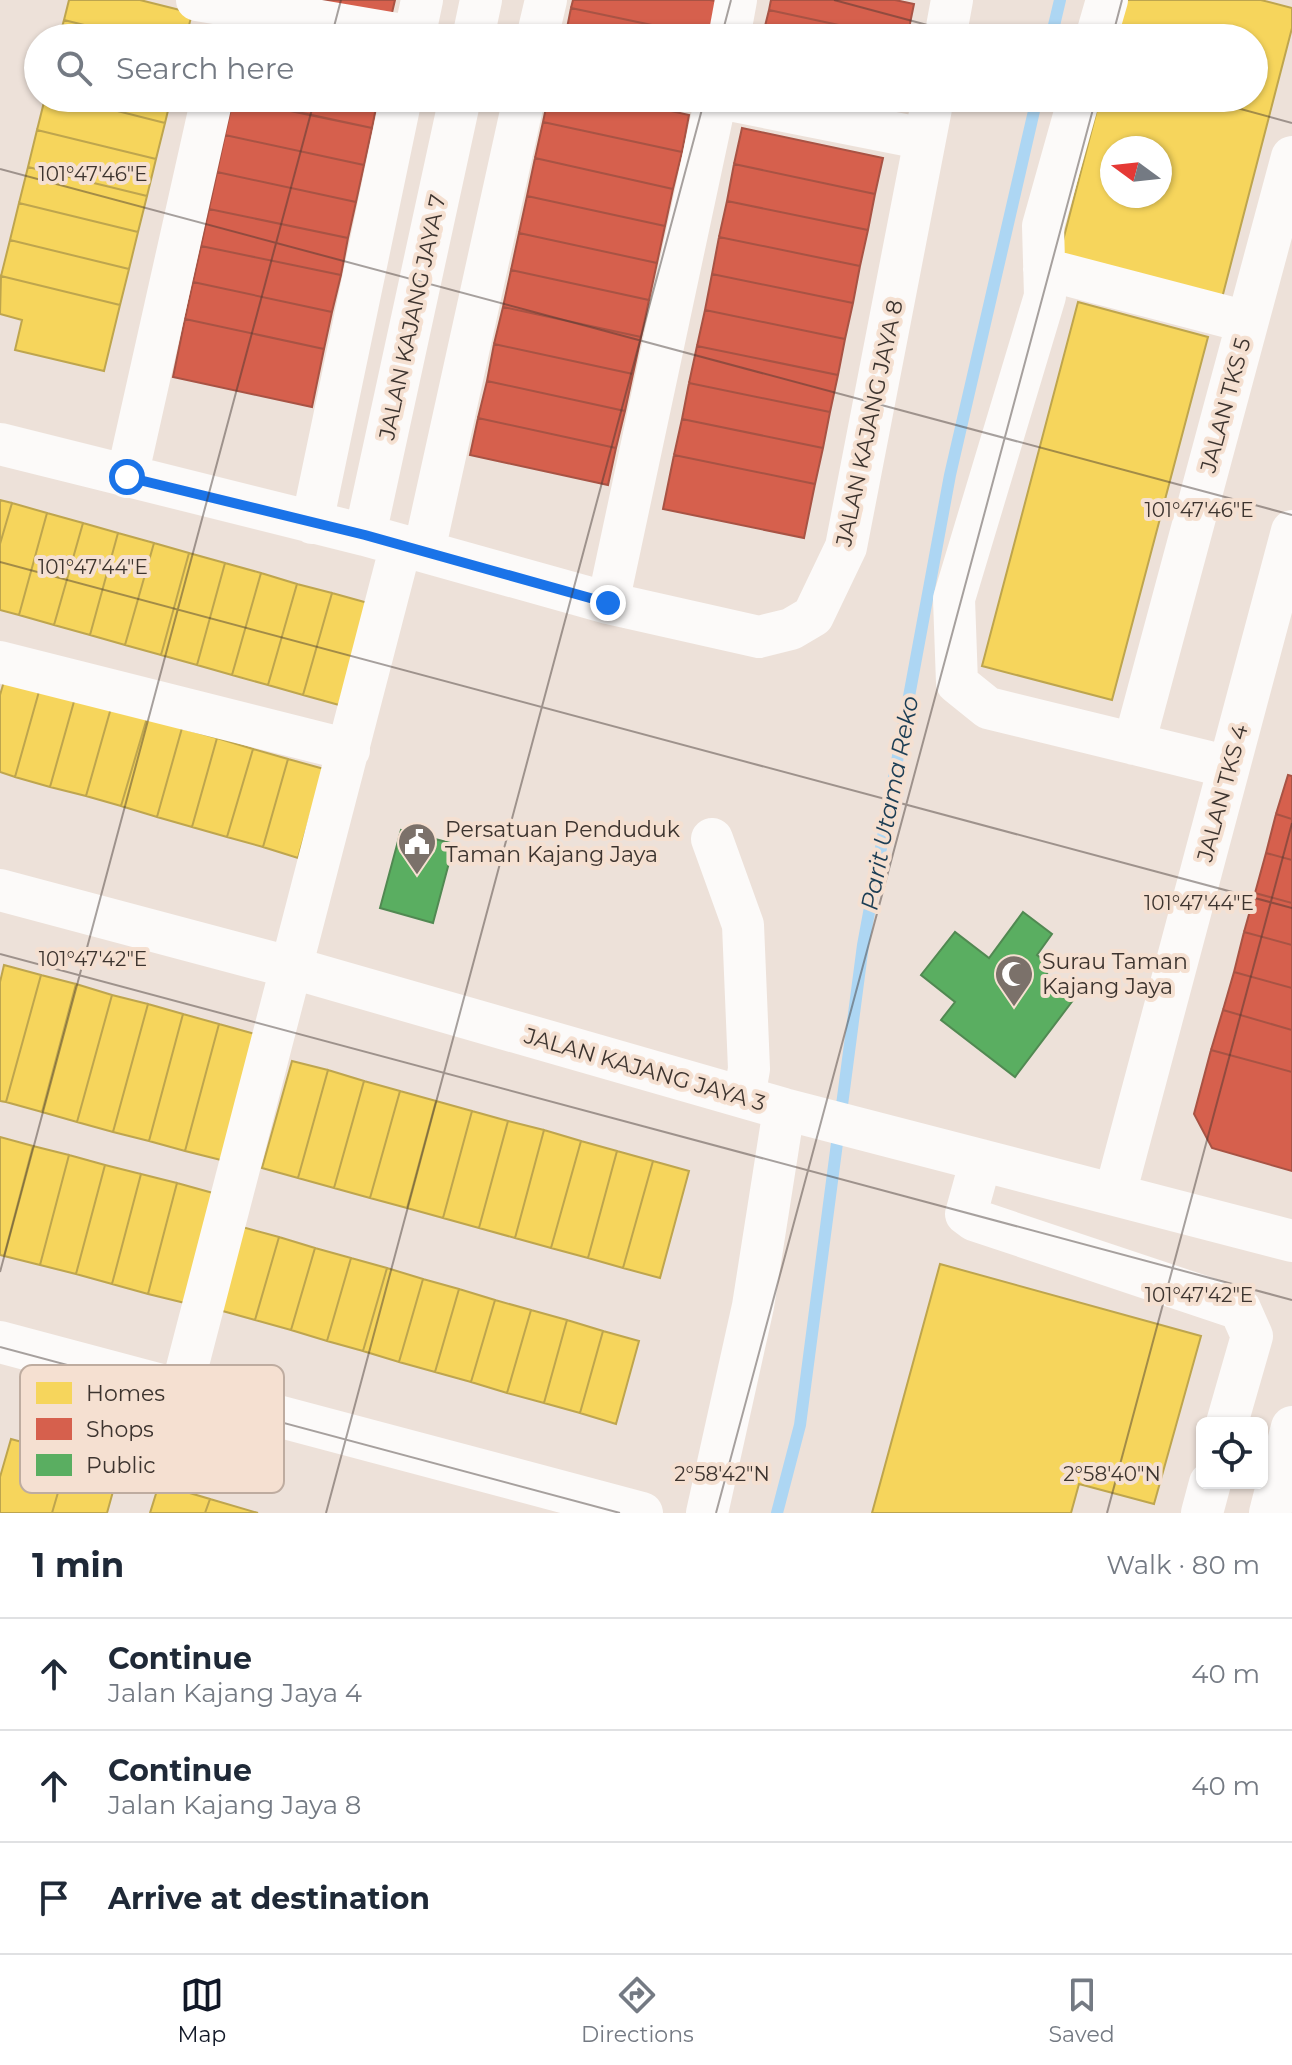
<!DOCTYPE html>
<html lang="en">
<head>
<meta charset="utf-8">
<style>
	body { margin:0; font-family:Montserrat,sans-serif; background:#f6f6f7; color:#1f2937 }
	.controls { position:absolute; right:24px; bottom:24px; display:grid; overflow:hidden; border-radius:12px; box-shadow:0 2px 6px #0004 }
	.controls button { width:72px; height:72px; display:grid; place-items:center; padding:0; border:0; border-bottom:2px solid #e0e1e3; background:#fff; color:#1f2937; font:40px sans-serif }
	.compass { position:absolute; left:1100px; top:136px; width:72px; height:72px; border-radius:50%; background:#fff; box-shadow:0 2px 6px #0004; rotate:285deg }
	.stop { position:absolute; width:24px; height:24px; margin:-18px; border:6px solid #1a73e8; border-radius:50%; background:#fff }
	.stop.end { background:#1a73e8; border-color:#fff; box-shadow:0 2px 8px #0008 }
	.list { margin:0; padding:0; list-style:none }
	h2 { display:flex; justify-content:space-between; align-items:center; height:104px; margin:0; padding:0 32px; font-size:34px }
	h2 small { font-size:26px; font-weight:400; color:#747a83 }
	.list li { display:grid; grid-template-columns:52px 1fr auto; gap:24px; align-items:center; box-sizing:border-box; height:112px; padding:0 32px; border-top:2px solid #e0e1e3 }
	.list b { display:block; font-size:30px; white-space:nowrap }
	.list p { margin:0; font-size:26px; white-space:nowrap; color:#747a83 }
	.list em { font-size:26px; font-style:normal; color:#747a83 }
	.icon { flex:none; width:44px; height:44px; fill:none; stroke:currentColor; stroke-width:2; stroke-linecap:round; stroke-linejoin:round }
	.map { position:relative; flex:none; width:1292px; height:1513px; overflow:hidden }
	.search { position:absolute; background:#fff; box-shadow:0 2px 6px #0004; left:24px; right:24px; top:24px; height:88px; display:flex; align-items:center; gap:20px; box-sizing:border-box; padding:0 28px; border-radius:44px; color:#747a83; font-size:30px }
	.sheet { height:440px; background:#fff }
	nav { display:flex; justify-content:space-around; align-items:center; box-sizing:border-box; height:112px; border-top:2px solid #e0e1e3; background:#fff; font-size:22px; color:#747a83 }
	nav a { display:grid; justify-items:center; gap:4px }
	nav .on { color:#111827 }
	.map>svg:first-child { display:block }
	.homes { fill:#f6d55c; stroke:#bea54e; stroke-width:2; fill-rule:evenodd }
	.shops { fill:#d6604d; stroke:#a85344; stroke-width:2 }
	.public { fill:#5aae61; stroke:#518952; stroke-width:2 }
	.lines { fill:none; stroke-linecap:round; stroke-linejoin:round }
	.stream { stroke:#add6f3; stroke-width:12 }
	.minor { stroke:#fcfaf9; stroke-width:42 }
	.route { stroke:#1a73e8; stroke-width:10 }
	.ticks { fill:none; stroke:#3d342f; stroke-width:2; stroke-opacity:0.45 }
	.labels { text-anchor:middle; stroke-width:8; stroke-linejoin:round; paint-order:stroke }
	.street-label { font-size:22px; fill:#3d342f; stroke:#f5e0d1 }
	.poi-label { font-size:22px; fill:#3d342f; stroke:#f5e0d1; text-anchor:start }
	.water-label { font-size:24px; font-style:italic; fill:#1b3d54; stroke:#f5e0d1 }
	.key { fill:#f5e0d1; stroke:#beaca0; stroke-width:2 }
	.key-label { font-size:22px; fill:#3d342f }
	.ticks-label { font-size:20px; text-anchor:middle; fill:#3d342f; stroke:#f5e0d1; stroke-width:8; stroke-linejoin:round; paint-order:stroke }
</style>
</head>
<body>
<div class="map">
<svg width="1292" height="1513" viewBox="0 0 1292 1513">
	<rect width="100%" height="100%" fill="#ede1d9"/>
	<path class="homes" d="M69,0H140L192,13L186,38H137L64,20Z
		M1125,0H1261L1292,8V28L1222,298L1059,256L1100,98H1254V38H1115ZM1112,148H1160V196H1112Z
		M64,20L137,38H59Z
		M45,98H66L165,123L156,159L37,130Z
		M66,98H171L165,123Z
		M37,130L156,159L147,196L28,167Z
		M28,167L147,196L138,232L19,203Z
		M19,203L138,232L129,269L10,240Z
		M10,240L129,269L120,305L1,276Z
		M1,276L120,305L104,371L15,350L22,320L0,314Z
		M1078,302L1208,337L1112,700L982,666Z
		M0,500L12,503L0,544Z
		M12,503L47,513L19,615L0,610V544Z
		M47,513L83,523L54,625L19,615Z
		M83,523L118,533L90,635L54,625Z
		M118,533L154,543L125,645L90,635Z
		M154,543L189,553L161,655L125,645Z
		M189,553L225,563L197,665L161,655Z
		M225,563L261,573L232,675L197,665Z
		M261,573L297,584L268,685L232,675Z
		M297,584L332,593L303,695L268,685Z
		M332,593L368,603L339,705L303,695Z
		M5,678L40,688L15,777L0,772V695Z
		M40,688L75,698L50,787L15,777Z
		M75,698L111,708L86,796L50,787Z
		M111,708L147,718L121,806L86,796Z
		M147,718L182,728L157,817L121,806Z
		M182,728L217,738L192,827L157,817Z
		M217,738L253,749L227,837L192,827Z
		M253,749L288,759L263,847L227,837Z
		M288,759L324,769L298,858L263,847Z
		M4,965L41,975L6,1102L0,1101V982Z
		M41,975L76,984L42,1112L6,1102Z
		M76,984L112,995L77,1122L42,1112Z
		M112,995L148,1004L113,1132L77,1122Z
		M148,1004L183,1014L149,1141L113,1132Z
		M183,1014L219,1024L185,1151L149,1141Z
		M219,1024L255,1034L221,1160L185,1151Z
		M292,1061L328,1070L298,1178L262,1168Z
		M328,1070L364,1081L334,1188L298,1178Z
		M364,1081L400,1091L370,1198L334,1188Z
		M400,1091L436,1101L407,1208L370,1198Z
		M436,1101L472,1111L443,1218L407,1208Z
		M472,1111L508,1121L479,1228L443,1218Z
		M508,1121L544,1130L515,1238L479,1228Z
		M544,1130L581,1141L551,1248L515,1238Z
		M0,1137L33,1146L4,1256L0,1255Z
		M581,1141L617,1151L588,1258L551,1248Z
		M33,1146L69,1155L40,1265L4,1256Z
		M617,1151L653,1161L623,1268L588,1258Z
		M69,1155L105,1165L76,1274L40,1265Z
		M653,1161L689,1171L660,1278L623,1268Z
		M105,1165L141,1174L112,1284L76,1274Z
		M141,1174L177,1183L148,1294L112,1284Z
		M177,1183L213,1193L185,1303L148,1294Z
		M242,1227L279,1237L255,1320L219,1310Z
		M279,1237L315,1248L291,1330L255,1320Z
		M315,1248L351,1258L327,1341L291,1330Z
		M351,1258L387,1268L363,1351L327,1341Z
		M940,1264L1201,1336L1154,1504L1079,1484L1071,1513H872Z
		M387,1268L423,1279L399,1362L363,1351Z
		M423,1279L459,1289L435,1372L399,1362Z
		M459,1289L495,1300L471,1382L435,1372Z
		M495,1300L531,1310L507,1393L471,1382Z
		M531,1310L567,1320L544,1403L507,1393Z
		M567,1320L603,1331L580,1413L544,1403Z
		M603,1331L639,1341L616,1424L580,1413Z
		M11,1439L69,1455L52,1513H0V1477Z
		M69,1455L119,1470L107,1513H52Z
		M159,1484L210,1499L205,1513H150Z
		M210,1499L258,1513H205Z"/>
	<path class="shops" d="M306,0H395L391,17Z
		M573,0H710L716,1L709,37L571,8Z
		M771,0H895L914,4L907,38H899L769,10Z
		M571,8L709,37V38H565Z
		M769,10L899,38H762Z
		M248,25L309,38H245Z
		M233,98H378L372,128Z
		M548,98H613L689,115L682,152L543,122Z
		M832,98H893L891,111Z
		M233,99L372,128L364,165L225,135Z
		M543,122L682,152L673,189L535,158Z
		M742,128L883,158L875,194L734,164Z
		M225,135L364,165L356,202L217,172Z
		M535,158L673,189L665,226L527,196Z
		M734,164L875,194L868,230L727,201Z
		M217,172L356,202L348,238L209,209Z
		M527,196L665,226L657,263L519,233Z
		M727,201L868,230L860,266L719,237Z
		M209,209L348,238L341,275L201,246Z
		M519,233L657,263L649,300L511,270Z
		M719,237L860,266L853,303L712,274Z
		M201,246L341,275L332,312L193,282Z
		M511,270L649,300L641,337L503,307Z
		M712,274L853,303L845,339L705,310Z
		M193,282L332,312L324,349L185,319Z
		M503,307L641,337L633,374L494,344Z
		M705,310L845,339L838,375L697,346Z
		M185,319L324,349L312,407L173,377Z
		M494,344L633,374L625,411L487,381Z
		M697,346L838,375L830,412L689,383Z
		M487,381L625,411L616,448L478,418Z
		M689,383L830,412L823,448L682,419Z
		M478,418L616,448L608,485L470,455Z
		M682,419L823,448L815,484L674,455Z
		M674,455L815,484L804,538L663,509Z
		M1288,775L1292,776V819L1276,814Z
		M1276,814L1292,819V860L1266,853Z
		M1266,853L1292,860V903L1255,893Z
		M1255,893L1292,903V945L1244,932Z
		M1244,932L1292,945V988L1234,972Z
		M1234,972L1292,988V1030L1223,1010Z
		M1223,1010L1292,1030V1072L1211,1050Z
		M1211,1050L1292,1072V1171L1212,1148L1194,1114Z"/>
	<path class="public" d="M401,830L454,844L433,923L380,908Z
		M1023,912L1052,934L1037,955L1052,967L1045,976L1074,999L1015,1077L941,1020L955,1002L921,975L955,932L989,958Z"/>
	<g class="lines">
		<path class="stream" d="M1051,38L1060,0
			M777,1513L800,1425L863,945L950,475L1037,98"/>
		<path class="minor" d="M197,0L414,37
			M414,38L422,0
			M473,38L481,0
			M537,38L546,0
			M729,38L736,0
			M945,38L952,0
			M1096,38L1107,0
			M719,98L925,139
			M1079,98L1043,226L1045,296L954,599L957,683L988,708L1229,767
			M1044,269L1247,322
			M0,444L365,535L608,603L759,637L791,629L813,616L846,547L933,98
			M127,477L212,98
			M312,523L401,98
			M365,535L460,98
			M424,551L524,98
			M608,603L716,98
			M0,662L349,750
			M1134,744L1292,157
			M712,839L743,925L749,1069L744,1097
			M0,890L293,968L784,1109L1292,1241
			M981,1160L966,1214L974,1220L1240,1309L1252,1336L1227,1423
			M1115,1194L1292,531
			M0,1342L642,1513
			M181,1391L401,545
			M707,1513L753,1306L784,1109
			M1202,1513L1210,1483
			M1270,1513L1292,1427"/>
	</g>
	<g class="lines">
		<path class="route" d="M127,477L365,535L608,603"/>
	</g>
	<path class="ticks" d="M834,0L976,38M331,38L341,0M721,38L731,0M1112,38L1122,0M1200,98L1292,123M0,169L1292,515M0,562L1292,908M0,954L1292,1300M0,1272L315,98M0,1347L620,1513M326,1513L705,98M716,1513L1096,98M1107,1513L1292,823"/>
	<defs>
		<g id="civic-pin" transform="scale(2)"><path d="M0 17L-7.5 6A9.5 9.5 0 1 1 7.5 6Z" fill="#7b716a" stroke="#f5e0d1"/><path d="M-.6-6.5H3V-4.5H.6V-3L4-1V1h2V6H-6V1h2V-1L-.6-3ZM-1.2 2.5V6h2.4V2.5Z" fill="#fff"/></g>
		<g id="mosque-pin" transform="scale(2)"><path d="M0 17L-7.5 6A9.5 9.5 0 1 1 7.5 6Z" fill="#7b716a" stroke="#f5e0d1"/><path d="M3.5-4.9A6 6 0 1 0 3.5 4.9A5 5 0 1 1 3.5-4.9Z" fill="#fff"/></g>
	</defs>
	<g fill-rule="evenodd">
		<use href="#civic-pin" x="417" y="842"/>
		<use href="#mosque-pin" x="1014" y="974"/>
	</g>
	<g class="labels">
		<g class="street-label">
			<text transform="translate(412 317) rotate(-78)" y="8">JALAN KAJANG JAYA 7</text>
			<text transform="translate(1225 405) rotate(-75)" y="8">JALAN TKS 5</text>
			<text transform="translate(869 423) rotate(-78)" y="8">JALAN KAJANG JAYA 8</text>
			<text transform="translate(1222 793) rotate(-75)" y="8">JALAN TKS 4</text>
			<text transform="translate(645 1069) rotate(16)" y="8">JALAN KAJANG JAYA 3</text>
		</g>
		<g class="poi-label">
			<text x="445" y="837">Persatuan Penduduk<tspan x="445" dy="25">Taman Kajang Jaya</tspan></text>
			<text x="1042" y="969">Surau Taman<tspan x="1042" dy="25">Kajang Jaya</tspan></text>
		</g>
		<g class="water-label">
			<text transform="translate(890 803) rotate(-79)" y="8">Parit Utama Reko</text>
		</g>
	</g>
	<rect x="20" y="1365" width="264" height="128" rx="12" class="key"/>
	<rect x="36" y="1382" width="36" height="22" fill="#f6d55c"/>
	<rect x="36" y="1418" width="36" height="22" fill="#d6604d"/>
	<rect x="36" y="1454" width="36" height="22" fill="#5aae61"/>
	<g class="key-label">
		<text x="86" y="1401">Homes</text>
		<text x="86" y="1437">Shops</text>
		<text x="86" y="1473">Public</text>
	</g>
	<g class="ticks-label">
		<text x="93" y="181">101°47'46"E</text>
		<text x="1199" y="517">101°47'46"E</text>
		<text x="93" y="574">101°47'44"E</text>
		<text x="1199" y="910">101°47'44"E</text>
		<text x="93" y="966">101°47'42"E</text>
		<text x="1199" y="1302">101°47'42"E</text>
		<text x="722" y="1481">2°58'42"N</text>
		<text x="1112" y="1481">2°58'40"N</text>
	</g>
</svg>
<div class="controls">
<button><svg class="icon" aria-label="locate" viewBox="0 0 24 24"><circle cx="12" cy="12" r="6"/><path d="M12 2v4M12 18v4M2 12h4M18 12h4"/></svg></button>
</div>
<svg class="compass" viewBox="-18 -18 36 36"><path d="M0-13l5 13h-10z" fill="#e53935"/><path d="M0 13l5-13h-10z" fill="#747a83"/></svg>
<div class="stop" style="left:127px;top:477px"></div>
<div class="stop end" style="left:608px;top:603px"></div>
<div class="search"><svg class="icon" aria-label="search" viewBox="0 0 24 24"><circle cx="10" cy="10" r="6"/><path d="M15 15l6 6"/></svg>Search here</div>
</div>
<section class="sheet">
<h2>1 min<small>Walk · 80 m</small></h2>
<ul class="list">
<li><svg class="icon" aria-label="ahead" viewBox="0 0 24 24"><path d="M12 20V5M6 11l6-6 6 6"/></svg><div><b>Continue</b><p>Jalan Kajang Jaya 4</p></div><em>40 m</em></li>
<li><svg class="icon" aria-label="ahead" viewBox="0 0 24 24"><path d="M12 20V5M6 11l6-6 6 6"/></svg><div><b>Continue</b><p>Jalan Kajang Jaya 8</p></div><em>40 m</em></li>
<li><svg class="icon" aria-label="arrive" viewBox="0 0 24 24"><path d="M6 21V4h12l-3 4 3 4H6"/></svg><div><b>Arrive at destination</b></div></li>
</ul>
</section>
<nav>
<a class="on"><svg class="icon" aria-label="map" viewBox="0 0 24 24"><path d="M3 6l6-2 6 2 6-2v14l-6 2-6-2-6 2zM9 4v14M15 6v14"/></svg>Map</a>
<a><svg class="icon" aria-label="directions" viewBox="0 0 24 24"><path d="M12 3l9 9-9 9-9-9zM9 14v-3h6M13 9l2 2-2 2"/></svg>Directions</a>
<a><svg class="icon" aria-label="saved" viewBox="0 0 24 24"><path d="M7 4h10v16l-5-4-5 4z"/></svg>Saved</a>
</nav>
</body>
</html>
